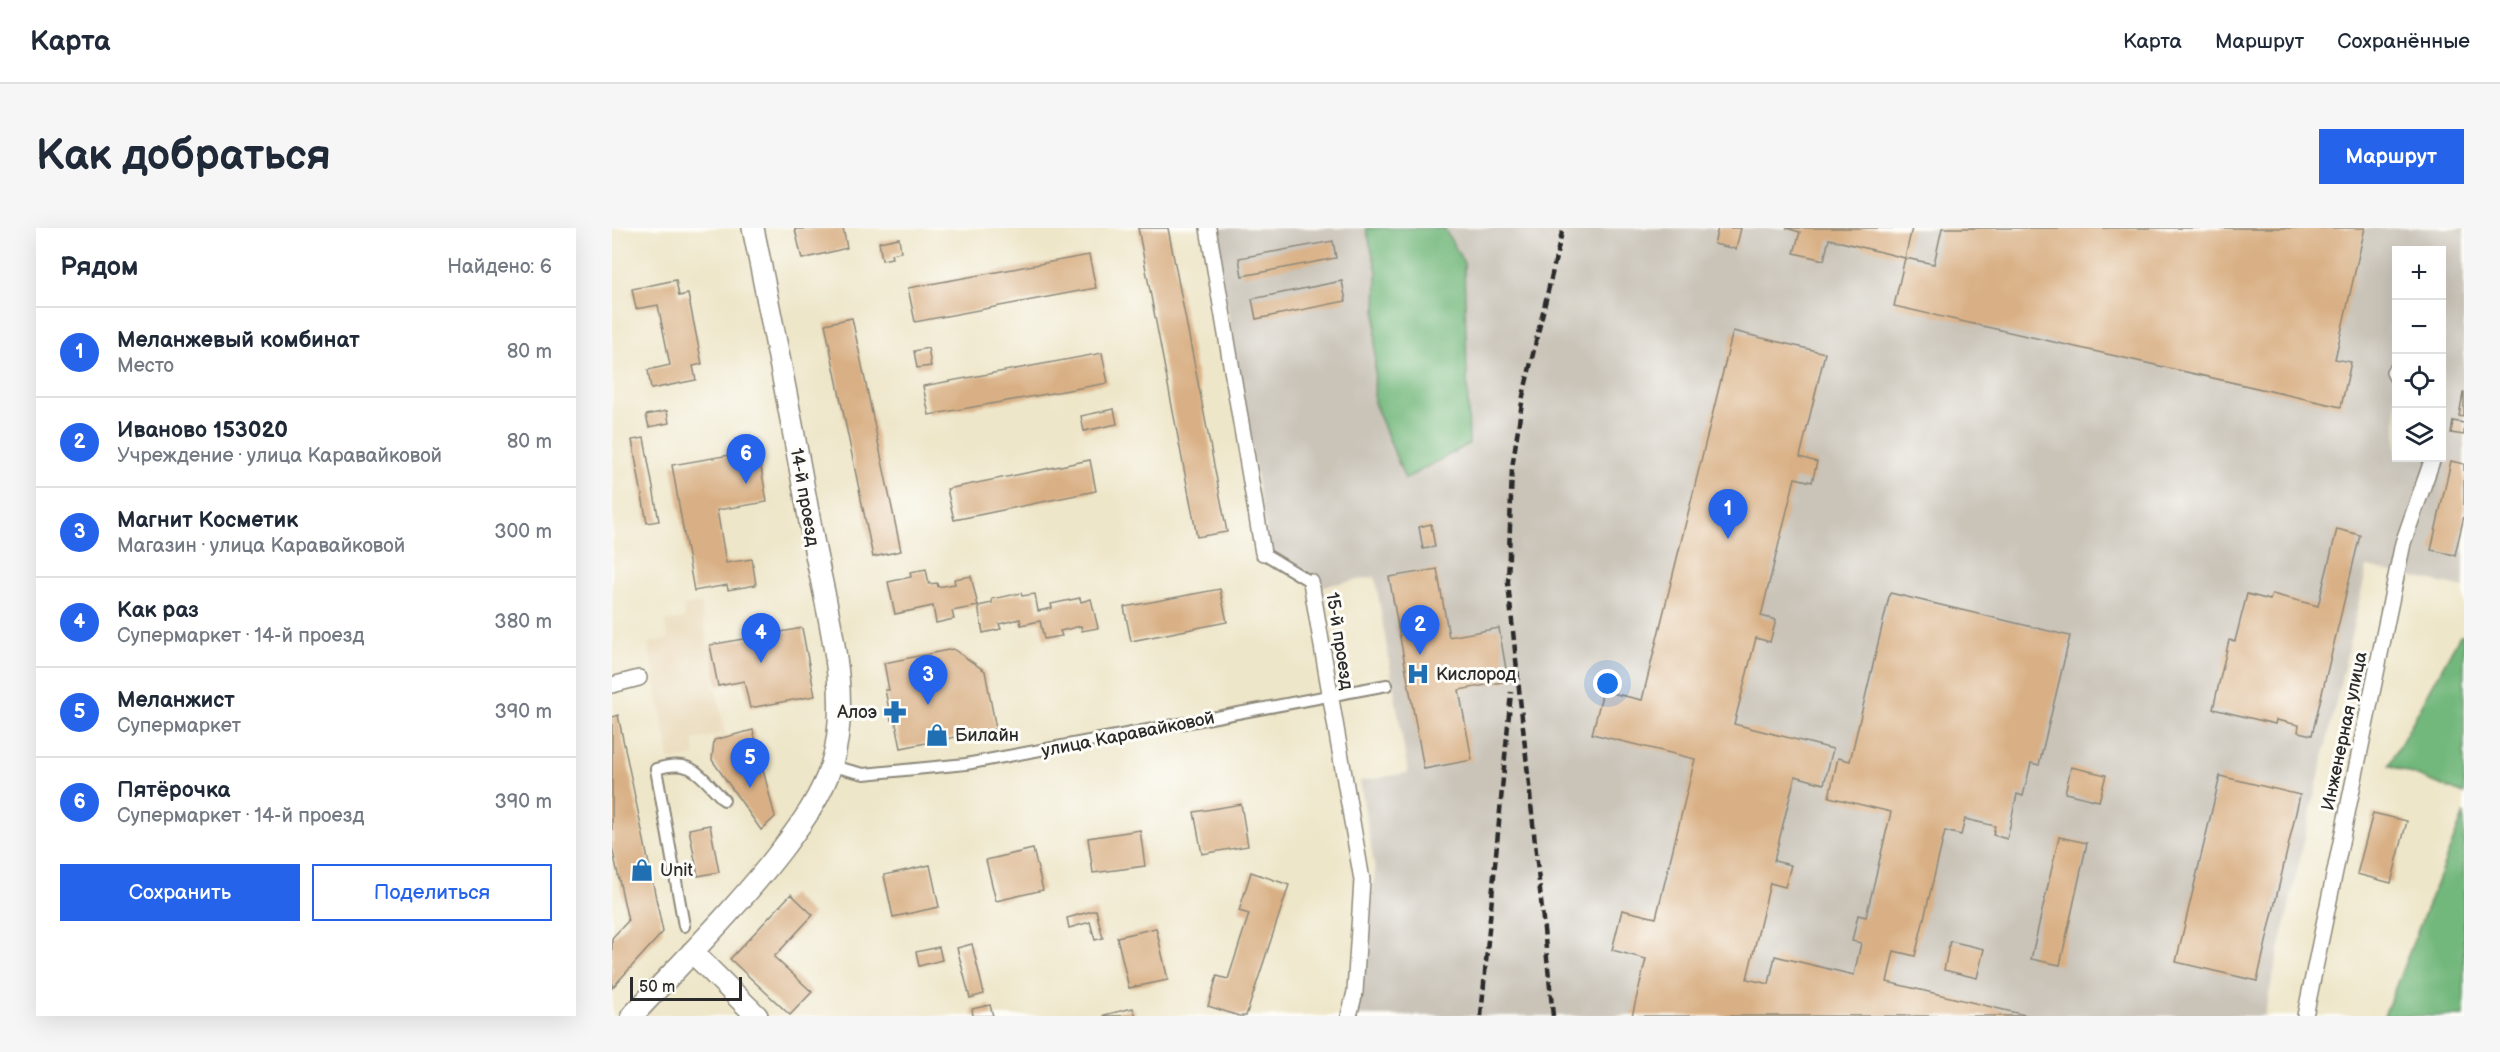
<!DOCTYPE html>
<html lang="ru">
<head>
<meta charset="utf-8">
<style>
	body { margin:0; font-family:"Balsamiq Sans",sans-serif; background:#f6f6f7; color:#1f2937 }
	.controls { position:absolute; right:18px; top:18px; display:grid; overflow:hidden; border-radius:0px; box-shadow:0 6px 24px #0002 }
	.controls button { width:54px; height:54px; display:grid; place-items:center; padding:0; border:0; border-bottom:2px solid #e0e1e3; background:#fff; color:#1f2937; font:30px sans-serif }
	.scale { position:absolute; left:18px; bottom:15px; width:112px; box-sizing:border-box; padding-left:6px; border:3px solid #2b2b2b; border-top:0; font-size:16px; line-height:21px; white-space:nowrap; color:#2b2b2b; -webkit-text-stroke:4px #fdfcf7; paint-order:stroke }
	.you { position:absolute; left:996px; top:456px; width:21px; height:21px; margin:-15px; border:4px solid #fff; border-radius:50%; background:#1a73e8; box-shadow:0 0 0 9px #1a73e833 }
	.badge { display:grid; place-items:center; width:39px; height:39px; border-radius:50%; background:#2563eb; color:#fff; font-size:20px; font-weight:700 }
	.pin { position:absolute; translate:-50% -50px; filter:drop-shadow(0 2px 3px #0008) }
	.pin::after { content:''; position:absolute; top:32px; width:21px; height:18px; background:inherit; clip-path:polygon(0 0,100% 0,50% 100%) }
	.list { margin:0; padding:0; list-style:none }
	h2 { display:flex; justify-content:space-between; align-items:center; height:78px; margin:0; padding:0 24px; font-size:26px }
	h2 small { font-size:20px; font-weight:400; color:#747a83 }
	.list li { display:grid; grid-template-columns:39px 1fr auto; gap:18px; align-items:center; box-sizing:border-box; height:90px; padding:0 24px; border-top:2px solid #e0e1e3 }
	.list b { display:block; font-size:22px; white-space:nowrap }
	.list p { margin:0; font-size:20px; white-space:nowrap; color:#747a83 }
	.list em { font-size:20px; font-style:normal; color:#747a83 }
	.actions { display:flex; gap:12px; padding:18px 24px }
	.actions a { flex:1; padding:14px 0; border:2px solid #2563eb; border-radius:0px; text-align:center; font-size:21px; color:#2563eb }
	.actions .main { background:#2563eb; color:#fff }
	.icon { flex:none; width:33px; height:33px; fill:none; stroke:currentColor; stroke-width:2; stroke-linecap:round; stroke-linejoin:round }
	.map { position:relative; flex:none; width:1852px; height:788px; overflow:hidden; border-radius:0px }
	header { display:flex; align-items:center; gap:36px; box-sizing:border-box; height:84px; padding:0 30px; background:#fff; border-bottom:2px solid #e0e1e3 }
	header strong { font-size:28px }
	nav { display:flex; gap:33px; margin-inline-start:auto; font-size:21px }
	.intro { display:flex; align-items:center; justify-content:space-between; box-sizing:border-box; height:144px; padding:0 36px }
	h1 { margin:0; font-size:42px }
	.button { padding:15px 27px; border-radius:0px; background:#2563eb; color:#fff; font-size:21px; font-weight:700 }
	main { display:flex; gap:36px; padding:0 36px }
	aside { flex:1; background:#fff; border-radius:0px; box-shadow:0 6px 24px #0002 }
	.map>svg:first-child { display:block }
	.built { fill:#e9d9ba }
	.industrial { fill:#c9c3b8; fill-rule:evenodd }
	.forest { fill:#72b77c; stroke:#4e7154; stroke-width:1.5 }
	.building { fill:#d9b085 }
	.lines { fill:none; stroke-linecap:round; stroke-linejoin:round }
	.pedestrian-casing { stroke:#8c887a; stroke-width:14 }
	.minor-casing { stroke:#8c887a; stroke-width:18 }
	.secondary-casing { stroke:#8c887a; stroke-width:24 }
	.pedestrian { stroke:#fff; stroke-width:10 }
	.minor { stroke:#fff; stroke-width:15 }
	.secondary { stroke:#fff; stroke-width:21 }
	.rail { stroke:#2b2b2b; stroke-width:4.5; stroke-dasharray:9 4.5; stroke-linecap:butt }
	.labels { text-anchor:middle; stroke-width:6; stroke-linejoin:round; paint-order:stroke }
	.street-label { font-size:18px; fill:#2b2b2b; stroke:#fdfcf7 }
	.poi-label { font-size:18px; fill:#2b2b2b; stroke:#fdfcf7; text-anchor:start }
</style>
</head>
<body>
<header>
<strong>Карта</strong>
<nav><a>Карта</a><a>Маршрут</a><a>Сохранённые</a></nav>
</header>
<div class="intro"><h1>Как добраться</h1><a class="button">Маршрут</a></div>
<main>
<aside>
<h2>Рядом<small>Найдено: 6</small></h2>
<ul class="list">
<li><span class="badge">1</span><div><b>Меланжевый комбинат</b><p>Место</p></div><em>80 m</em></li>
<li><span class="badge">2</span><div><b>Иваново 153020</b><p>Учреждение · улица Каравайковой</p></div><em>80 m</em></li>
<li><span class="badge">3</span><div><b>Магнит Косметик</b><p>Магазин · улица Каравайковой</p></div><em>300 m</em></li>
<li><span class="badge">4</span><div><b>Как раз</b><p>Супермаркет · 14-й проезд</p></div><em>380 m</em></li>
<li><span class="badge">5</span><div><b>Меланжист</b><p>Супермаркет</p></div><em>390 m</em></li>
<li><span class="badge">6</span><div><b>Пятёрочка</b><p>Супермаркет · 14-й проезд</p></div><em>390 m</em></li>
</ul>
<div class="actions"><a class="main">Сохранить</a><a>Поделиться</a></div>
</aside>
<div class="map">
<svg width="1852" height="788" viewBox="0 0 1852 788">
	<rect width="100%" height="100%" fill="#fdfcf7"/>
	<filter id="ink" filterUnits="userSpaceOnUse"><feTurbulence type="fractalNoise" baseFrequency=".0167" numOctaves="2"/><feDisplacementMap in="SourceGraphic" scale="12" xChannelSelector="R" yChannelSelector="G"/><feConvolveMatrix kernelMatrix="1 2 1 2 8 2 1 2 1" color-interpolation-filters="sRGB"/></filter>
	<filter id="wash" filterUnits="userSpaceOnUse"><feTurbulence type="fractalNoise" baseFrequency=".008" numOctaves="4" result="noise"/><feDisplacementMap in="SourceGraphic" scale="24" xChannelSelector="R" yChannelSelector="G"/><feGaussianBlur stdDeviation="1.35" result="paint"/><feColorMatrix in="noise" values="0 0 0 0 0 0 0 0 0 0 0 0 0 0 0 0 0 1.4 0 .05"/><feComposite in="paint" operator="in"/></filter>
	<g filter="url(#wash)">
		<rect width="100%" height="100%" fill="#eee6c9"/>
		<path class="built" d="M88,375L113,506L81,512L83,528L58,533L36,415L56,411L53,394L73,390L71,378Z"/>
		<path class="industrial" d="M601,0H1852V360L1755,339L1652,788H742L748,766L763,643L748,553L796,545L763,349L706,359L704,349L657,321ZM1784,22H1830V230H1784Z"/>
		<path class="forest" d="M754,0H832L852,35L857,216L793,251L762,174L765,43Z
			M1848,407H1852V566L1777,537Z
			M1852,585V788H1772Z"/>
		<g id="blocks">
			<path class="building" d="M231,0L235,20L190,31L183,1Z
				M526,0H556L615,304L585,309Z
				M1106,0H1129L1124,21L1102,16Z
				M1174,0H1300L1293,30L1217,11L1212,32L1182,25L1188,4Z
				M1330,0H1753L1723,131L1739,134L1729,179L1282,78L1293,30L1322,36Z
				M287,10L289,24L279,26L280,30L270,32L267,14Z
				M721,13L724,30L630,48L627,30Z
				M477,27L484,60L303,94L296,60Z
				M64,52L67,68L76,66L90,136L81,138L84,152L39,161L36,142L58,137L46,77L24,81L20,61Z
				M730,53L734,73L644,91L640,71Z
				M240,90L289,323L261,329L213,96Z
				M1121,103L1213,125L1188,229L1205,234L1200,254L1183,250L1149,388L1164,392L1158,414L1144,410L1122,496L1221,521L1212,556L1183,548L1162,633L1179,637L1173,659L1158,655L1135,751L1157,756L1163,728L1242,747L1249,715L1240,713L1246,687L1254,689L1279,584L1217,569L1226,530L1238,533L1278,365L1458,408L1427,537L1419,535L1411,568L1405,566L1395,611L1381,607L1383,598L1353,591L1349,607L1333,603L1303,728L1282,723L1275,754L1417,788H1020L1034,731L1000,722L1010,682L1044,690L1083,531L980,506L991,463L1030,472Z
				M316,120L319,138L305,140L302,123Z
				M490,125L496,155L317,187L311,158Z
				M1851,165H1852V189L1847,188Z
				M502,181L505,196L472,203L469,188Z
				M55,183L57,195L37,199L34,187Z
				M1841,193L1852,195V207L1839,205Z
				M32,210L47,293L35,295L20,212Z
				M146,222L155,274L105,282L114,335L140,331L144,357L116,362L115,357L82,363L60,237Z
				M478,232L484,263L342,292L335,261Z
				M1839,233L1852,236V288L1843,327L1819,322Z
				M819,296L823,319L811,321L807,299Z
				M1725,301L1748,307L1700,507L1686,504L1687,497L1664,492L1663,496L1601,481L1617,412L1623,413L1635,366L1658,372L1660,366L1706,378Z
				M314,341L317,356L325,355L326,359L343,356L342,351L359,348L366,378L380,375V371L409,365L410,368L423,366L426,383L440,380L439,376L468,370L469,374L479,371L486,400L470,403L469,398L448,403L450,408L432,411L428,393L409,397L408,391L387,396L389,401L371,405L366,378L340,383L342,391L324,395L321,378L283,386L276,354L299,349L298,344Z
				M825,341L837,409L887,400L896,453L847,462L860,532L812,541L777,349Z
				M608,361L615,394L519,413L512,379Z
				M190,400L203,468L138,480L132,453L106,458L98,417Z
				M341,421L373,443L384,501L289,520L283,491L279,492L273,462H277L272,435Z
				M6,487L51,704L0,760V710L16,693L0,619V489Z
				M141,502L163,589L149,602L100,532L102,512Z
				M1459,539L1494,547L1487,573L1453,565Z
				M1608,548L1688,567L1645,753L1564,734Z
				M629,576L636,618L590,626L582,584Z
				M1761,585L1795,593L1779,655L1745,646Z
				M98,597L107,644L86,648L77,601Z
				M528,602L533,638L481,645L476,610Z
				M1447,609L1475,615L1448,737L1419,731Z
				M421,621L431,662L384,673L374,632Z
				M318,637L327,679L281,689L272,647Z
				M639,644L677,657L634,788H627L596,778L605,748L616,751L637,686L627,683Z
				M179,666L201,687L162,729L200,764L178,787L118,731Z
				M484,682L491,710L483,712L478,694L457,700L455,690Z
				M544,700L556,752L517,760L505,709Z
				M1338,713L1372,721L1365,750L1332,742Z
				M360,716L372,766L358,770L345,720Z
				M327,719L330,732L307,738L304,724Z
				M378,777L381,788H361L360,781Z
				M521,780L524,788H492V787Z"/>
		</g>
	</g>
	<g filter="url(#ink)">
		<use href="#blocks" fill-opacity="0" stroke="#8c887a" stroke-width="1.5"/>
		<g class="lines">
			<g class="pedestrian-casing">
				<path id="pedestrian" d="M651,325L699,354
					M219,538L252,546L354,536L775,457
					M72,698L44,541C81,529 88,548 112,572"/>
			</g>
			<g class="minor-casing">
				<path id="minor" d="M596,0L651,325
					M1782,144L1784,148
					M699,354L750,652L743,764L737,788
					M0,457L27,450
					M1693,788L1791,315L1821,230"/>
			</g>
			<g class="secondary-casing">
				<path id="secondary" d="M80,724L145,788
					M20,788C71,733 125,680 171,620C190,595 209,569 219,538C242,468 213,378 200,306C182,204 162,102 141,0"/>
			</g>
			<use href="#pedestrian" class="pedestrian"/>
			<use href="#minor" class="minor"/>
			<use href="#secondary" class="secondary"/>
			<path class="rail" d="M869,788L899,464
				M941,788L896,355L900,240L911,168L951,0"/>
		</g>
	</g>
	<defs>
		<g id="hospital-bare" transform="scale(1.8)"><path d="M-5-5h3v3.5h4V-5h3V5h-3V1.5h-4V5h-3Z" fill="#1f6fb2" stroke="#fdfcf7" stroke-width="2.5" paint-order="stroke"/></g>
		<g id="pharmacy-bare" transform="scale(1.8)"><path d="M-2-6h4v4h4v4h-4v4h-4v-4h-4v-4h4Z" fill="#1f6fb2" stroke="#fdfcf7" stroke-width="2.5" paint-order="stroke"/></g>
		<g id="shop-bare" transform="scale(1.8)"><path d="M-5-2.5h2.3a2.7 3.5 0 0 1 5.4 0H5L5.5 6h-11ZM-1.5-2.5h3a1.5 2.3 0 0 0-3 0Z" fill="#1f6fb2" stroke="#fdfcf7" stroke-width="2.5" paint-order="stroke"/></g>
	</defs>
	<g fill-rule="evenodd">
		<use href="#hospital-bare" x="806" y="446"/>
		<use href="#pharmacy-bare" x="283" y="484"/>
		<use href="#shop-bare" x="325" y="507"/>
		<use href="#shop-bare" x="30" y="642"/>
	</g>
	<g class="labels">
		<g class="street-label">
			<text transform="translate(193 269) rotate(80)" y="6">14-й проезд</text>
			<text transform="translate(728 413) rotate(81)" y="6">15-й проезд</text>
			<text transform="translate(1732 503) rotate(-78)" y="6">Инженерная улица</text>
			<text transform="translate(516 506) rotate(-11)" y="6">улица Каравайковой</text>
		</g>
		<g class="poi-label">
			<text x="824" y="452">Кислород</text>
			<text x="265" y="490" text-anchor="end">Алоэ</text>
			<text x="343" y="513">Билайн</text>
			<text x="48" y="648">Unit</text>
		</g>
	</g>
</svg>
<div class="controls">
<button>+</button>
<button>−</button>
<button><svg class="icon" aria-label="locate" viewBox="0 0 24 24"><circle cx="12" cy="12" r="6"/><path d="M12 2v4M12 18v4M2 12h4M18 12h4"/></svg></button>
<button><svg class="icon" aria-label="layers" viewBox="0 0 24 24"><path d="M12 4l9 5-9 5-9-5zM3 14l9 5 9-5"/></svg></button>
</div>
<div class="scale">50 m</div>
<div class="you"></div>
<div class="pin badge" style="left:1116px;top:311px">1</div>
<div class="pin badge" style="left:808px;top:427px">2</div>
<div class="pin badge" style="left:316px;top:477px">3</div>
<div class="pin badge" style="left:149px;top:435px">4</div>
<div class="pin badge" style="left:138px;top:560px">5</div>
<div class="pin badge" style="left:134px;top:256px">6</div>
</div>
</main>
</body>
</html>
